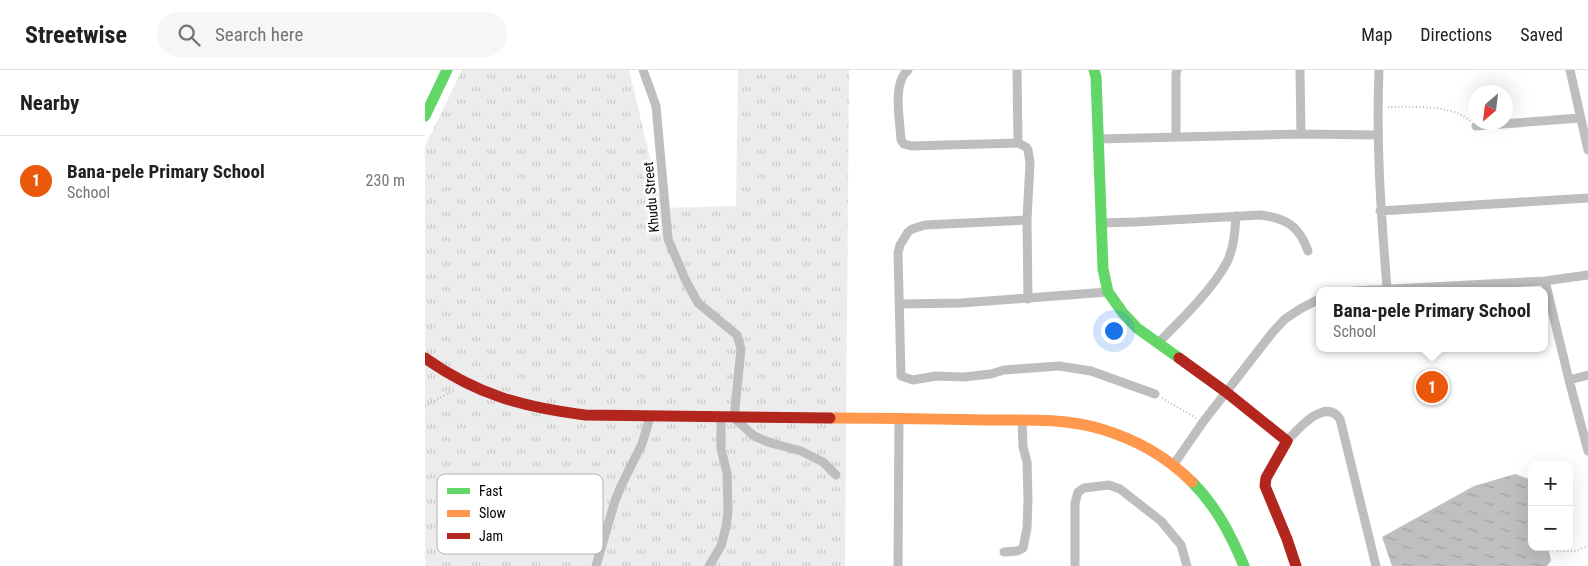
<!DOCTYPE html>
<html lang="en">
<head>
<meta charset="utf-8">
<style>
	body { margin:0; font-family:"Roboto Condensed",sans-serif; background:#f6f6f6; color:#202124 }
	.controls { position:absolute; right:15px; bottom:15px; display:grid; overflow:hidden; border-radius:10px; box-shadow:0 5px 20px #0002 }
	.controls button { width:45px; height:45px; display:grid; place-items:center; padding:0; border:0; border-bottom:1px solid #e0e0e0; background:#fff; color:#202124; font:25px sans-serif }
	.compass { position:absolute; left:1043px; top:15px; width:45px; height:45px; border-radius:50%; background:#fff; box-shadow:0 5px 20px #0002; rotate:208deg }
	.you { position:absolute; left:688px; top:260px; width:18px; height:18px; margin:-12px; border:4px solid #fff; border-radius:50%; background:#1a73e8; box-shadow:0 0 0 8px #1a73e833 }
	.badge { display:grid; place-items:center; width:32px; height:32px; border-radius:50%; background:#ea580c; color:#fff; font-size:16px; font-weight:700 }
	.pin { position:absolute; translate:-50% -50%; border:2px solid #fff; box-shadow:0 1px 5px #0006 }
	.popup { position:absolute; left:891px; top:217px; width:232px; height:65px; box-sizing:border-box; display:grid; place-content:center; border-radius:10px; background:#fff; filter:drop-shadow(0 1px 4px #0005); font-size:16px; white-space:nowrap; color:#757577 }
	.popup b { font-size:19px; color:#202124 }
	.popup::after { content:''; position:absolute; left:50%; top:100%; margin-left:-10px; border:10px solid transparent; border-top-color:#fff }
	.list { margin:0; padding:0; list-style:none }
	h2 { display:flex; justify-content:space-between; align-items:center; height:65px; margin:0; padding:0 20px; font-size:21px }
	h2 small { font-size:16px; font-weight:400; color:#757577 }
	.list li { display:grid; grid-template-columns:32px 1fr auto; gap:15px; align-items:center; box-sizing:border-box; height:90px; padding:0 20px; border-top:1px solid #e0e0e0 }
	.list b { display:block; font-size:19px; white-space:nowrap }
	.list p { margin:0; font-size:16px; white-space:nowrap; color:#757577 }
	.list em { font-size:16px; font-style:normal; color:#757577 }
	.icon { flex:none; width:28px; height:28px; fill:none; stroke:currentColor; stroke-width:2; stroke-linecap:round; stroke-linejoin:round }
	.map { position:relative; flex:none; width:1163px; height:496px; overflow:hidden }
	header { display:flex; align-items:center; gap:30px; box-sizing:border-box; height:70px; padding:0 25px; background:#fff; border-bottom:1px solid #e0e0e0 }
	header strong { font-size:24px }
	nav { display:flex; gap:28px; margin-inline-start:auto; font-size:18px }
	.search { width:350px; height:45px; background:#f6f6f6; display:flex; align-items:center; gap:12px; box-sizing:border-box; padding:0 18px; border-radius:28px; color:#757577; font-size:19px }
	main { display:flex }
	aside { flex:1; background:#fff }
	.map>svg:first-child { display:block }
	.grass { fill:url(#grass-tufts) }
	.water { fill:url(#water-ripples) }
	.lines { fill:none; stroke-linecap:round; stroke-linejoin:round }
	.path { stroke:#b9b9b9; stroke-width:2; stroke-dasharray:1 2.5; stroke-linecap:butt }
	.street { stroke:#bebebe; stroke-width:9 }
	.fast { stroke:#63d668; stroke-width:11 }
	.slow { stroke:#ff974d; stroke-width:11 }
	.jam { stroke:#b3261e; stroke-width:11 }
	.labels { text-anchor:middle; stroke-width:5; stroke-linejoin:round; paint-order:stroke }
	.street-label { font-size:14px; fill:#000; stroke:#fff }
	.key { fill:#fff; stroke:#b2b2b2; stroke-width:1 }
	.key-label { font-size:14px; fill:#000 }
</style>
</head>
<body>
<header>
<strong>Streetwise</strong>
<div class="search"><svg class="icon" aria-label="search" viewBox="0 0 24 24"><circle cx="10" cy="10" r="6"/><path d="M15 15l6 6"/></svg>Search here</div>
<nav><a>Map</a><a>Directions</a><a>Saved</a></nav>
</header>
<main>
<aside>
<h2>Nearby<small></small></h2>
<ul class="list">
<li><span class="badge">1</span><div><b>Bana-pele Primary School</b><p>School</p></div><em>230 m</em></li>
</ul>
</aside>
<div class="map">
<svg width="1163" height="496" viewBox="0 0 1163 496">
	<defs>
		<pattern id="grass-tufts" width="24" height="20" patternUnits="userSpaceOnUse" patternTransform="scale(1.25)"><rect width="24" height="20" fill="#ececec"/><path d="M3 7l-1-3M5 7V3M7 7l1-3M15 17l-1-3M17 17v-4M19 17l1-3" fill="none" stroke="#c9c9c9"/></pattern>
		<pattern id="water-ripples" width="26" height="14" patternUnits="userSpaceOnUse" patternTransform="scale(1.25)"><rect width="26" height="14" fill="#bfbfbf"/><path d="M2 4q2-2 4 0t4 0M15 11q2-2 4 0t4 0" fill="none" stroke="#a2a2a2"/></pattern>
	</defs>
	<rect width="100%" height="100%" fill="#fff"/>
	<path class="grass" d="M37,0H204L237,138L311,136L313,0H424L420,496H0V76Z"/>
	<path class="water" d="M1090,404L1107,410V477H1123L1126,491L1122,496H967L957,467L1049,416Z"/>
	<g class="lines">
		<path class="path" d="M963,37C986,37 1027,34 1045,51
			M737,328L771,348
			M0,336L29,320
			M1132,481H1150L1163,476"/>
		<path class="street" d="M218,0L231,36L243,169L260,209L273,233L312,265L316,279L309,348L329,366L346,373L376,381L398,392L411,405
			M483,0C467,13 475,50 476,70L479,74L486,76L593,73L601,77L603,80L605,93L602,150L603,229
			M592,0L593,73
			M875,0L876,64
			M954,0C951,73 956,145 962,218
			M1145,0L1163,80
			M1051,56L1155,48
			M751,66V4L752,0
			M673,69L876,64L953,65
			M955,141L1163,128
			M602,150L500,155L487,159L483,162L475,175L473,183L476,306L488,310L511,306L539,307L566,304L579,300L634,296L666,301L730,324
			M675,153L710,152L835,145C860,148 874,155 883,181
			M1120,211L1144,310
			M929,221L1120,211L1163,205
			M475,234L536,233L683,222
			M734,272C756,250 787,220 802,192C809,178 810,161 811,146
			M1163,305L1144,310L1163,381
			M862,371C873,359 900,327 915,349L951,496
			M749,394L778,352L847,263L860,249L875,239L894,229
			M579,482L592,481L598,478L602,458L603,429L602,392L598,377L597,350
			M171,496L190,431L196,416L217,374L225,347
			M284,496L296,476L301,457L303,442L302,403L296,379V347
			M473,496L474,348
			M650,496V433L653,422L659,418L684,415L695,419L736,451L756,475L762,496"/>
		<path class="fast" d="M669,0L671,7L678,199L683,222L698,243L712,258L754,288
			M0,46L22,0
			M767,412C791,436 806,465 819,496"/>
		<path class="slow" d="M405,348C458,348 510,349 562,350C599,350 640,348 676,359C710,369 742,387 767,412"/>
		<path class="jam" d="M0,288C52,325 98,337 160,345L405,348
			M754,288L801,322L862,371L841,408L840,416L862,469L871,496"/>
	</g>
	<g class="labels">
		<g class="street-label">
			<text transform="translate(226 127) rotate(-95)" y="5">Khudu Street</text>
		</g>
	</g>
	<rect x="12" y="404" width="166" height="80" rx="8" class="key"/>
	<rect x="22" y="418" width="23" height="6" fill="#63d668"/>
	<rect x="22" y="440" width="23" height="7" fill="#ff974d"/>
	<rect x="22" y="463" width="23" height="6" fill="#b3261e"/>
	<g class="key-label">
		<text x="54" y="426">Fast</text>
		<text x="54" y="448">Slow</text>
		<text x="54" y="471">Jam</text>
	</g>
</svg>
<div class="controls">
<button>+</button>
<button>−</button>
</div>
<svg class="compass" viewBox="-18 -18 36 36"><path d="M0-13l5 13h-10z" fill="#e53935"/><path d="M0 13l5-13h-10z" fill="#757577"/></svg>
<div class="you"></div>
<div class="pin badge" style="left:1007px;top:317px">1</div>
<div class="popup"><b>Bana-pele Primary School</b>School</div>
</div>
</main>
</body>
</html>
